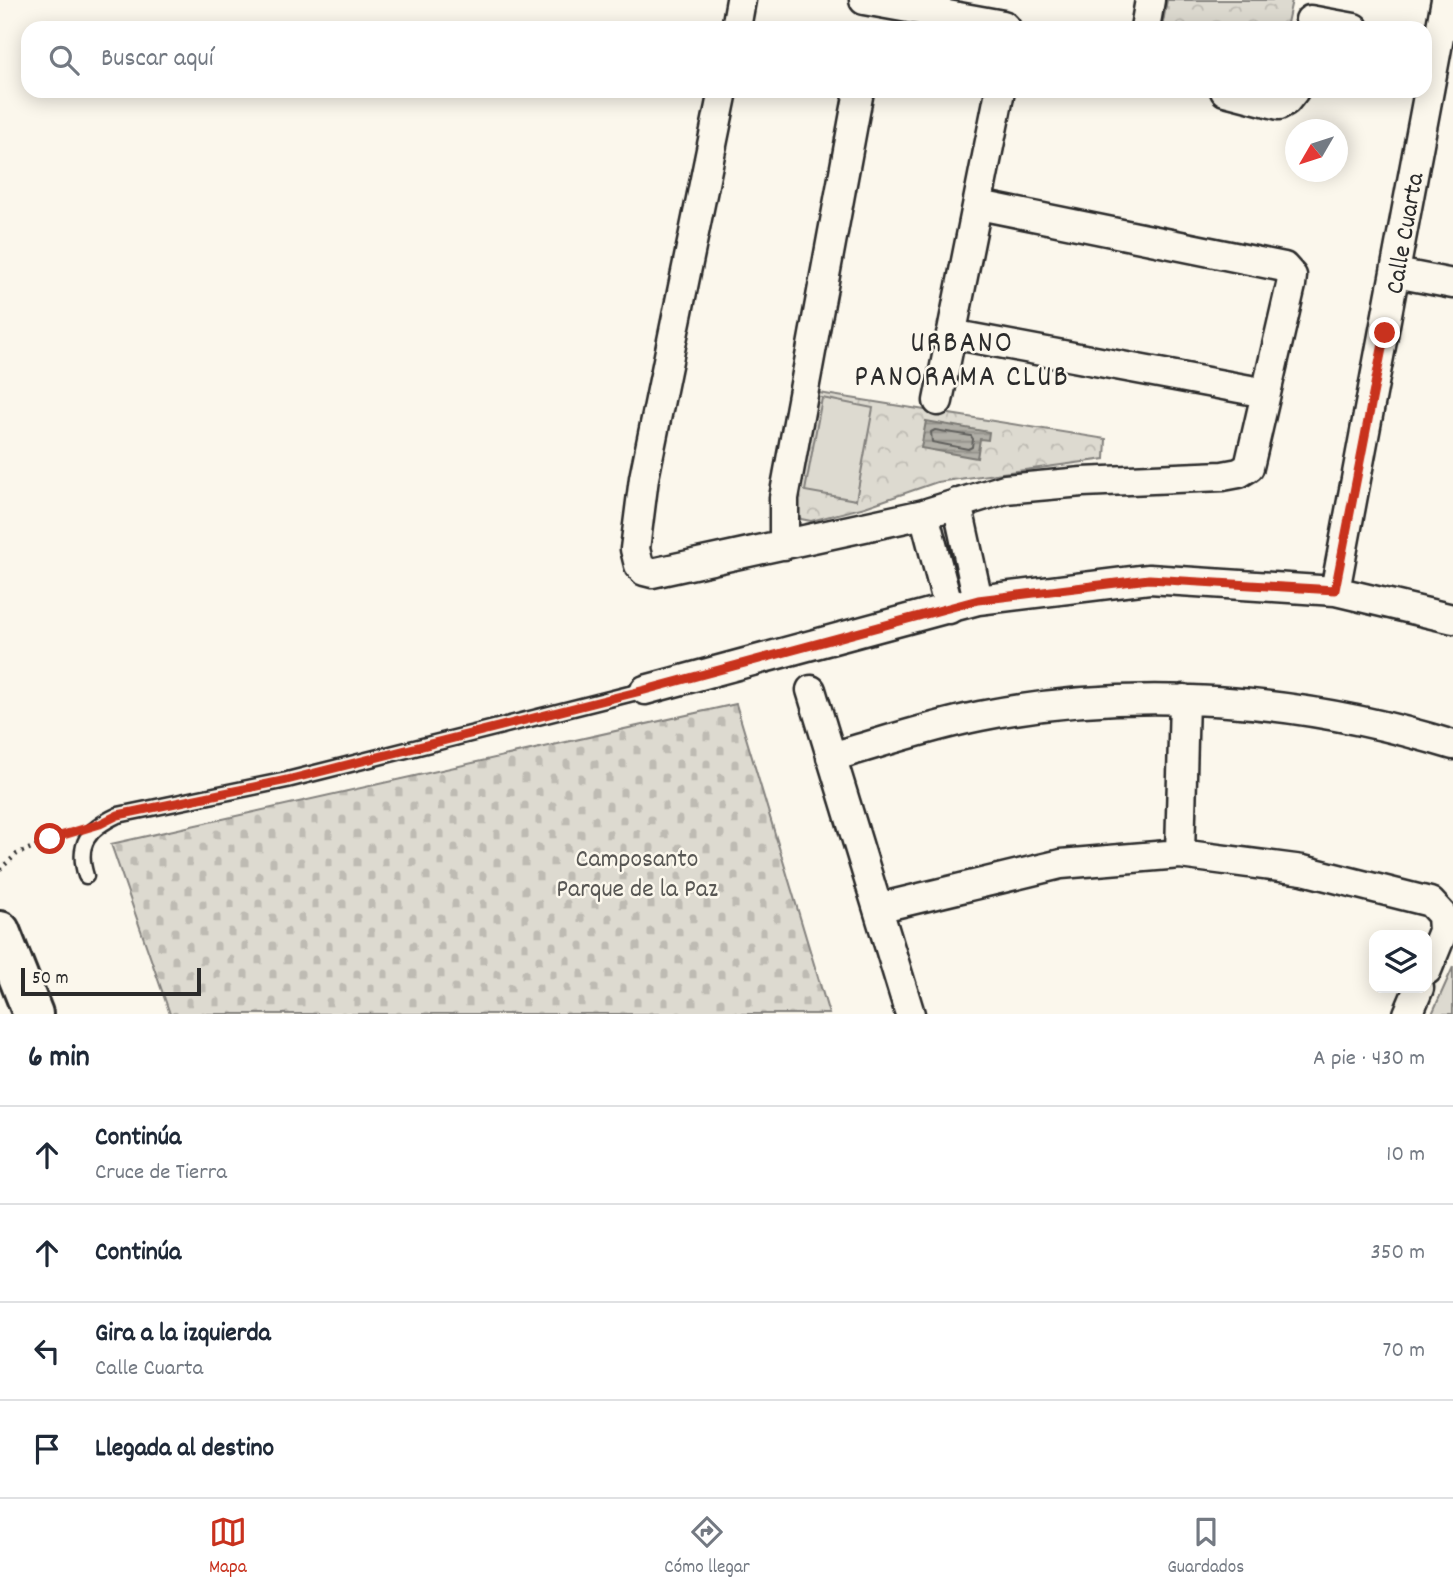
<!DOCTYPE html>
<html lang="es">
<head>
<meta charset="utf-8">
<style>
	body { margin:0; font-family:Dekko,sans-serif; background:#f6f6f7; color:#1f2937 }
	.controls { position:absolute; right:21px; bottom:21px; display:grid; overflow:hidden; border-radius:14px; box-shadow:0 4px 18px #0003 }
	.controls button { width:63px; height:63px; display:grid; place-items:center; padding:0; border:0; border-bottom:2px solid #e0e1e3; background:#fff; color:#1f2937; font:35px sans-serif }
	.compass { position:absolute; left:1285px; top:119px; width:63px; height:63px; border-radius:50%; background:#fff; box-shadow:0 4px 18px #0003; rotate:231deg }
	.scale { position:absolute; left:21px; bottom:18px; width:180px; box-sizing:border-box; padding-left:7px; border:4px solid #2b2b2b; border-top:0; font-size:19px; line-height:24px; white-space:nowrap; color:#2b2b2b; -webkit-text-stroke:5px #fbf7ec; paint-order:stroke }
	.stop { position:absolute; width:21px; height:21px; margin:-16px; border:5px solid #c8321e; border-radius:50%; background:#fff }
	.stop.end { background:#c8321e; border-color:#fff; box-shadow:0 2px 7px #0008 }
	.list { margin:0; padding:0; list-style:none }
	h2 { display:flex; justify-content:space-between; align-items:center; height:91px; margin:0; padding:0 28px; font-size:30px }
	h2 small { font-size:23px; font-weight:400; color:#747a83 }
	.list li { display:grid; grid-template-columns:46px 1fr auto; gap:21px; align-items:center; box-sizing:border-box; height:98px; padding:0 28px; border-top:2px solid #e0e1e3 }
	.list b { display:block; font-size:26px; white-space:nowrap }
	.list p { margin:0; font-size:23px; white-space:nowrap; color:#747a83 }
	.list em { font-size:23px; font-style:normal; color:#747a83 }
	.icon { flex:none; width:38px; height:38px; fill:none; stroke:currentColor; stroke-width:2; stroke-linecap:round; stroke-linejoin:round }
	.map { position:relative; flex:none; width:1453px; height:1014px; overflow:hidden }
	.search { position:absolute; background:#fff; box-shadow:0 4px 18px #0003; left:21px; right:21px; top:21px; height:77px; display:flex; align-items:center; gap:18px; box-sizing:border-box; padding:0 24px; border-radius:21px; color:#747a83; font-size:26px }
	.sheet { height:483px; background:#fff }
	nav { display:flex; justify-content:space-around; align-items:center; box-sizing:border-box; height:98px; border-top:2px solid #e0e1e3; background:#fff; font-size:19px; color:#747a83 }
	nav a { display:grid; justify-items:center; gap:4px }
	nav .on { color:#c8321e }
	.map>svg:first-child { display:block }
	.forest { fill:url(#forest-crowns); stroke:#84827e; stroke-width:2 }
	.cemetery { fill:url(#cemetery-stones); stroke:#84827e; stroke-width:2 }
	.pitch { fill:#dddad0; stroke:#84827e; stroke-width:2 }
	.water { fill:url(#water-rules); stroke:#7b7a75; stroke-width:2 }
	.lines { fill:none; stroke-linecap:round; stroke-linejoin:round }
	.shore { stroke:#61605d; stroke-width:2 }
	.service-casing { stroke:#2b2b2b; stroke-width:19 }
	.minor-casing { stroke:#2b2b2b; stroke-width:33 }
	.trunk-casing { stroke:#2b2b2b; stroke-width:44 }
	.path { stroke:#2b2b2b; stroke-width:4.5; stroke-dasharray:2 5; stroke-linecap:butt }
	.service { stroke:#fbf7ec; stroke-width:14 }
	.minor { stroke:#fbf7ec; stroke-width:28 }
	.trunk { stroke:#fbf7ec; stroke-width:38 }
	.route { stroke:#c8321e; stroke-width:9 }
	.labels { text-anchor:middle; stroke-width:5; stroke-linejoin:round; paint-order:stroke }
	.street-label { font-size:26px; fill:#2b2b2b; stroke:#fbf7ec }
	.park-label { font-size:26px; fill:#585754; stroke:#fbf7ec }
	.quarter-label { font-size:30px; letter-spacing:2px; fill:#2b2b2b; stroke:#fbf7ec }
</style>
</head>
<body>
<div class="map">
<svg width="1453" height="1014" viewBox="0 0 1453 1014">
	<defs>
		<pattern id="forest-crowns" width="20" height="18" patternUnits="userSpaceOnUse" patternTransform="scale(1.75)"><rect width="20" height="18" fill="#dddad0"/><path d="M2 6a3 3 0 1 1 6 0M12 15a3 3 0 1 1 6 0" fill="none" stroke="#bebbb3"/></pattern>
		<pattern id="cemetery-stones" width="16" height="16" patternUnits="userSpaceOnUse" patternTransform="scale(1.75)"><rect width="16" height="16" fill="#dddad0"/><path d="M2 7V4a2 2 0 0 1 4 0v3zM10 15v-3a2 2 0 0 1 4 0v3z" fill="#bebbb3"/></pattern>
		<pattern id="water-rules" width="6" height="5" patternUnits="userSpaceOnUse" patternTransform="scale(1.75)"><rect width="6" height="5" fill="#b1afa7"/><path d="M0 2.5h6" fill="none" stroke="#908f88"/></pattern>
	</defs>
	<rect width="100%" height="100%" fill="#fbf7ec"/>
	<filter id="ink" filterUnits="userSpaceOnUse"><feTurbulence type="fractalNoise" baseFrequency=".0143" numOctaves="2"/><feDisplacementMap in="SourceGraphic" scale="14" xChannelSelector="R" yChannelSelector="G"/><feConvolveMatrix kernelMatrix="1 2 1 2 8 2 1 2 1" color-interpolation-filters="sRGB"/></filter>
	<g filter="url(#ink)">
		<path class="forest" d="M1167,0H1292L1286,28H1162Z
			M819,393L1106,439L1105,459L937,482L865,507L811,521L801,519L797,513L795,503Z"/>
		<path class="cemetery" d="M736,704L829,1014H170L111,844Z"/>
		<path class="pitch" d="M822,398L873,408L856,500L805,491Z
			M1453,967V1014H1432Z"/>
		<path class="water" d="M926,421L989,432L988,440L980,439L977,458L921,448Z"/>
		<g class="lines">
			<path class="shore" d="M935,430L971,436L973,439L972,447L968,449L932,442L931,432Z"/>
			<g class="service-casing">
				<path id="service" d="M86,876C76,844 88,829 118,815L287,780L645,690"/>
			</g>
			<g class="minor-casing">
				<path id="minor" d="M864,0L1003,25L1006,28
					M1310,20L1354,28
					M736,28L741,0
					M1145,28L1150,0
					M723,91L644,478L635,549L639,565L644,571L652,573L924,514L1005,489L1082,482L1223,476L1239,473L1249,467L1291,285L1292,276L1284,267L979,205
					M1225,91L1279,105L1286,101L1294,91
					M1396,273L1453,284
					M951,334L1266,393
					M938,401L1000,91
					M957,503L978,600
					M924,514L949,609
					M784,545V498L859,91
					M1335,591L1446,0
					M645,690L978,600L1149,579L1335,591L1453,619
					M811,690L910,1014
					M831,757C880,743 930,726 980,716C1136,685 1302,698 1453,745
					M1180,854L1184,699
					M878,908L1061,864L1180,854L1303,870L1430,902L1442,915L1443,931L1427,970
					M1408,1014L1419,988"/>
			</g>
			<g class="trunk-casing">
				<path id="trunk" d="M0,931L33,1014"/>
			</g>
			<path class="path" d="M0,869L17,854L69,832"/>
			<use href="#service" class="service"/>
			<use href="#minor" class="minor"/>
			<use href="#trunk" class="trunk"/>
		</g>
	</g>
	<g class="lines" filter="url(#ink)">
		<path class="route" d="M50,839L100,824L118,815L287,780L645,690L978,600L1149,579L1335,590L1385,333"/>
	</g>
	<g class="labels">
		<g class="street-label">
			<text transform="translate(1403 233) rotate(-80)" y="9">Calle Cuarta</text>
		</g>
		<g class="park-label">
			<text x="637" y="866">Camposanto<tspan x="637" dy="30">Parque de la Paz</tspan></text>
		</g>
		<g class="quarter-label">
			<text x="962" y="351">URBANO<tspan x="962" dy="34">PANORAMA CLUB</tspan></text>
		</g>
	</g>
</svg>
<div class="controls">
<button><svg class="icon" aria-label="layers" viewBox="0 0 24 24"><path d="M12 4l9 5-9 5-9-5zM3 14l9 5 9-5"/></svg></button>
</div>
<svg class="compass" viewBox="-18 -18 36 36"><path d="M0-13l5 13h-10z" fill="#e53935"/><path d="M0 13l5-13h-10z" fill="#747a83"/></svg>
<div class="scale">50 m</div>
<div class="stop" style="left:50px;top:839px"></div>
<div class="stop end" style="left:1385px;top:333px"></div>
<div class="search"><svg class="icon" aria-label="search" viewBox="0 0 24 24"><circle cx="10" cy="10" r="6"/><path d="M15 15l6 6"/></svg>Buscar aquí</div>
</div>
<section class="sheet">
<h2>6 min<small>A pie · 430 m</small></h2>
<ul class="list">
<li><svg class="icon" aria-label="ahead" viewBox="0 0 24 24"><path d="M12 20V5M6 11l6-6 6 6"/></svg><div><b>Continúa</b><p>Cruce de Tierra</p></div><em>10 m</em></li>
<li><svg class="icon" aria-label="ahead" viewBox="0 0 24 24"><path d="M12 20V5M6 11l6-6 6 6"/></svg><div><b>Continúa</b></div><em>350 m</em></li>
<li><svg class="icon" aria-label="left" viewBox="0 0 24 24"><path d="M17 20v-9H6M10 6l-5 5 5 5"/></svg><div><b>Gira a la izquierda</b><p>Calle Cuarta</p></div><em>70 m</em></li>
<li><svg class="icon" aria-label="arrive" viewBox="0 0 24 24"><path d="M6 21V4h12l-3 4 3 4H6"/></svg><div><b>Llegada al destino</b></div></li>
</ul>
</section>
<nav>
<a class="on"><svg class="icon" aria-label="map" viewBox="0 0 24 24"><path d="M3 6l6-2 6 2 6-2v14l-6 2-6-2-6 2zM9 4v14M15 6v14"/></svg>Mapa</a>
<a><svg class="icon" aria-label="directions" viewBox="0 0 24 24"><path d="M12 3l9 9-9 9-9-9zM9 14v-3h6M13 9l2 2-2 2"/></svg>Cómo llegar</a>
<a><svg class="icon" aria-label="saved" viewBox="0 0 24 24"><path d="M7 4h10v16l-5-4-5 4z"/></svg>Guardados</a>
</nav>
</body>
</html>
